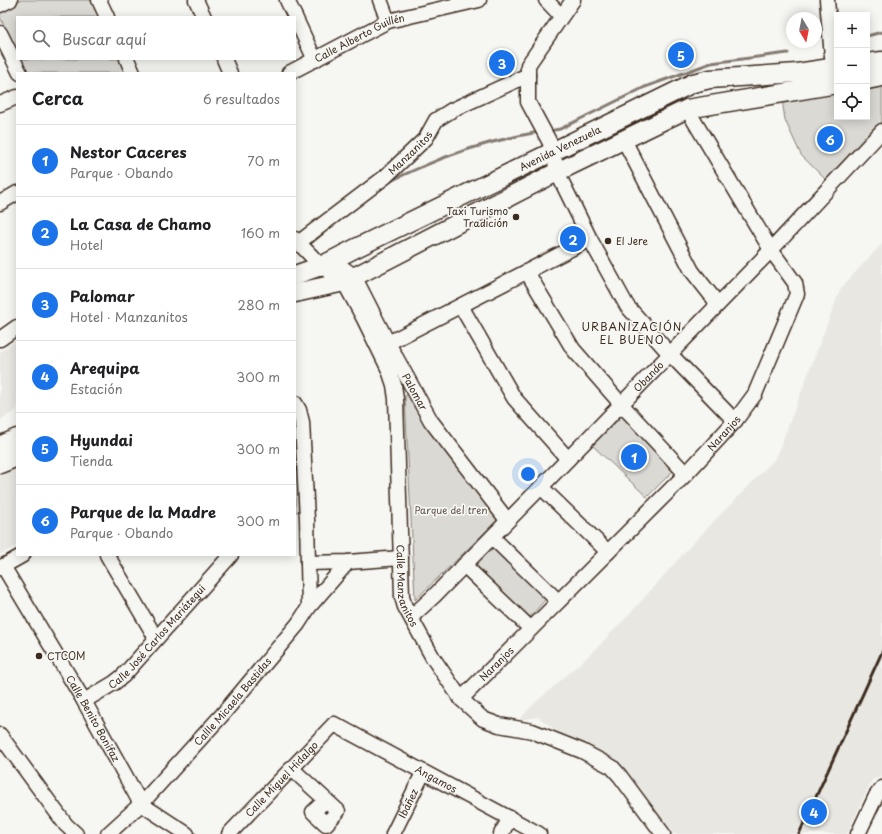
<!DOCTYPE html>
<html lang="es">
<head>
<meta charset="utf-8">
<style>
	body { margin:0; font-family:"Playpen Sans",sans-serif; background:#f6f6f6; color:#202124 }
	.controls { position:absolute; right:12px; top:12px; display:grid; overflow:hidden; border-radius:0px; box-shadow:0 2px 10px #0003 }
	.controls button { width:36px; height:36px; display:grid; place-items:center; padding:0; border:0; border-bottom:1px solid #e0e0e0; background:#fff; color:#202124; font:20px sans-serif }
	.compass { position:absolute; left:786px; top:12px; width:36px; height:36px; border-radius:50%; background:#fff; box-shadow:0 2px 10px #0003; rotate:170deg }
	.you { position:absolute; left:528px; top:474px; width:14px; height:14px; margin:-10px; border:3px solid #fff; border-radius:50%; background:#1a73e8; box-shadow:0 0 0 6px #1a73e833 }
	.badge { display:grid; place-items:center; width:26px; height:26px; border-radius:50%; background:#1a73e8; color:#fff; font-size:13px; font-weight:700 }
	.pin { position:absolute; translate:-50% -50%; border:2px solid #fff; box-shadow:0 1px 4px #0006 }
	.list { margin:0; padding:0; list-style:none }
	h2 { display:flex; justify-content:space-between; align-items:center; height:52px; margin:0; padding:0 16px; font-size:17px }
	h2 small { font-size:13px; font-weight:400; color:#757577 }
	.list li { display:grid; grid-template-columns:26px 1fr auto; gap:12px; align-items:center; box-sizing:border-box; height:72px; padding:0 16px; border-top:1px solid #e0e0e0 }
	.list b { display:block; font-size:15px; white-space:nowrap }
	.list p { margin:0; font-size:13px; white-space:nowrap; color:#757577 }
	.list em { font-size:13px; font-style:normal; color:#757577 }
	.icon { flex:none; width:22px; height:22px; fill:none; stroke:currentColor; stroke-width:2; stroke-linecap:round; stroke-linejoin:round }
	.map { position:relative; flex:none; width:882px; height:834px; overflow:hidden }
	.search { position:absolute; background:#fff; box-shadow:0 2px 10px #0003; left:16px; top:16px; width:280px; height:44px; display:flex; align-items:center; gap:10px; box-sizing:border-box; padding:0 14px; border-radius:0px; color:#757577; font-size:15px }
	.panel { position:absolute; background:#fff; box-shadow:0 2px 10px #0003; left:16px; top:72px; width:280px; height:484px; border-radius:0px }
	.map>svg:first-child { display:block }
	.built { fill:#e8e7e2 }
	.green { fill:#dad9d3; stroke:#8a8278 }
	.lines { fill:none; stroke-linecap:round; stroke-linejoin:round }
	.stream { stroke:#857a71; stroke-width:3 }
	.minor-casing { stroke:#3b2a1e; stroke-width:17 }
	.major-casing { stroke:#3b2a1e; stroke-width:21 }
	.minor { stroke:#f6f6f2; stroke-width:14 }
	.major { stroke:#f6f6f2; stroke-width:18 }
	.rail { stroke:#3b2a1e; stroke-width:3 }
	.poi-dot { fill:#3b2a1e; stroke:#f6f6f2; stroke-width:1.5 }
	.labels { text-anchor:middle; stroke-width:3.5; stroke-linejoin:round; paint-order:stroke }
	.street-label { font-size:10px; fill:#3b2a1e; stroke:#f6f6f2 }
	.poi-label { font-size:10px; fill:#3b2a1e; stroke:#f6f6f2; text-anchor:start }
	.park-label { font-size:10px; fill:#63564b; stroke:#f6f6f2 }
	.neighbourhood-label { font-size:11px; letter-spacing:1px; fill:#3b2a1e; stroke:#f6f6f2 }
</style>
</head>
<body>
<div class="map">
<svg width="882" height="834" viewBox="0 0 882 834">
	<rect width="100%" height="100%" fill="#f6f6f2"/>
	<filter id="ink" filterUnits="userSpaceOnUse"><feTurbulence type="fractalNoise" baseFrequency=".025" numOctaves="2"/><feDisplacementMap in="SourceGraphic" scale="8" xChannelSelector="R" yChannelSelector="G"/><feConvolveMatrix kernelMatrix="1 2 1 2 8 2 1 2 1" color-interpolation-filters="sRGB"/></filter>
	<g filter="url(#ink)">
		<path class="built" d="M882,244V776L872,780L847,834H669L641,790L617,760L588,750L567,735H562L538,717L519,720L534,704L593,652L637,606L691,545L776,458L841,288Z
			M17,340V410L0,420V352Z
			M17,468V545L0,555V476Z"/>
		<path class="green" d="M20,0H91L99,17H17V52L0,17V11Z
			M21,59H119L126,73H28Z
			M882,85V123L826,180L801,155L785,120L782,99L837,91V117H867V87Z
			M412,391L506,512L415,600L405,396Z
			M295,416L305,511L295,512Z
			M622,416L676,468L647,497L592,445Z
			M493,546L546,599L529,618L474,565Z"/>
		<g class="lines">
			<path class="stream" d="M867,36L882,32
				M549,131L560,129L645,87L711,63L788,53
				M386,184C397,177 408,173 419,168C457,151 498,139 539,132
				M311,243L323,233"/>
			<g class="minor-casing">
				<g id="minor">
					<path d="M99,0L107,17"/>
					<path d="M196,0L204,17"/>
					<path d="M287,0L295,17"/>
					<path d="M380,0L388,21"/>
					<path d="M546,0L561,16"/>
					<path d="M573,0L528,65V102L549,141L553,151L557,172L590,239L627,306L670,354L735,421"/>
					<path d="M827,0L833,68"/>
					<path d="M0,5L10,0"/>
					<path d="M295,17L315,60"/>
					<path d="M0,33L20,73"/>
					<path d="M127,59L133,73"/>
					<path d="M224,59L230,73"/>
					<path id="s1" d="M289,73L388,21L479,0"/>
					<path d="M0,104L17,97"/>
					<path d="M624,140L692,271L718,304"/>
					<path d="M0,203L17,193"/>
					<path id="s2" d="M295,239L321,266L344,282L364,319L389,370L394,385L396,399L402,597L405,607L433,658L461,699L483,719L499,725L532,731L582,751L612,767L620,776L663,834"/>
					<path id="s3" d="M298,243L385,177L426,138L436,120L452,110L528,75"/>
					<path id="s4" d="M332,260L354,276L388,343L431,421L507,520"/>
					<path d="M527,272L573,349L621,404L686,474"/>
					<path d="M461,306L514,398L568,459"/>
					<path d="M0,339L17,327"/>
					<path d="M388,343L590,239"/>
					<path d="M295,403L299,410L302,422L307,519L309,607"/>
					<path d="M541,487L608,552"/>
					<path d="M492,537L558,601"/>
					<path d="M107,555L156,638"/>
					<path d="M308,563L348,562L401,558"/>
					<path d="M464,565L531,629"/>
					<path id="s5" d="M3,566L84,701L141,804L187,834"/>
					<path d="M0,568L23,555"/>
					<path id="s6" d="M411,617L434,596L541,487L771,250L882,131"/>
					<path id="s7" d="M461,699L686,474L735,421L755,394L797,294L795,283L771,250L687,109"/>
					<path id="s8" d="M84,701L114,683L123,676L231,555"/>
					<path d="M0,735L66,825L76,834"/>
					<path d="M292,769L338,811L326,824L313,812L326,800"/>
					<path id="s9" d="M108,834L141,804L222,715L298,624L309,607L348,562"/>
					<path id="s10" d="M229,834L334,724L539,834"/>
					<path id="s11" d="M393,834L423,773"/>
					<path d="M501,834L510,818"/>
					<path d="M858,834L876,796L882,788"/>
				</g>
			</g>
			<g class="major-casing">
				<g id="major">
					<path d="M867,63L882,61"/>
					<path d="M867,80L882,77"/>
					<path id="s12" d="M295,275L321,266L354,249L693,83L710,79L797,73L837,67"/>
					<path d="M295,293L344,282L557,172L687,109L837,84"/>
					<path d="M0,446L17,438"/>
					<path d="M0,464L17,457"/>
				</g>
			</g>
			<use href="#minor" class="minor"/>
			<use href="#major" class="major"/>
			<path class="rail" d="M799,834L882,652"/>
		</g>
	</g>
	<g class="poi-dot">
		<circle cx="516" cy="217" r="4"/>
		<circle cx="608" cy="241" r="4"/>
		<circle cx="39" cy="656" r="4"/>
	</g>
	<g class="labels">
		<g class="street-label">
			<text dy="4" stroke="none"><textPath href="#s1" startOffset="79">Calle Alberto Guillén</textPath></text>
			<text dy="4" stroke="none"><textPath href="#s12" startOffset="294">Avenida Venezuela</textPath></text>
			<text dy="4" stroke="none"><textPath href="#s3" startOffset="144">Manzanitos</textPath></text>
			<text dy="4" stroke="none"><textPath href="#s6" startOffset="338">Obando</textPath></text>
			<text dy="4" stroke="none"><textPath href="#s4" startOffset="158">Palomar</textPath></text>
			<text dy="4" stroke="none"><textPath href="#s7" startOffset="374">Naranjos</textPath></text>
			<text dy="4" stroke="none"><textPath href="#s2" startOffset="382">Calle Manzanitos</textPath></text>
			<text dy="4" stroke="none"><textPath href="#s8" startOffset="98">Calle José Carlos Mariátegui</textPath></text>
			<text dy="4" stroke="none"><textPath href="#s7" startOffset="50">Naranjos</textPath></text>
			<text dy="4" stroke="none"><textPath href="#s9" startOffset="182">Callle Micaela Bastidas</textPath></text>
			<text dy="4" stroke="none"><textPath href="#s5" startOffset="177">Calle Benito Bonifaz</textPath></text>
			<text dy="4" stroke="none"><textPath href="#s10" startOffset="76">Calle Miguel Hidalgo</textPath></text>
			<text dy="4" stroke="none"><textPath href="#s10" startOffset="268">Angamos</textPath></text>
			<text dy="4" stroke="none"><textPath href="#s11" startOffset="34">Ibáñez</textPath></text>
		</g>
		<g class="poi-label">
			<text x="508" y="215" text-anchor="end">Taxi Turismo<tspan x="508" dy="12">Tradición</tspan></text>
			<text x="616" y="245">El Jere</text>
			<text x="47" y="660">CTCOM</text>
		</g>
		<g class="park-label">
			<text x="451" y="514">Parque del tren</text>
		</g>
		<g class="neighbourhood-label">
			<text x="632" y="331">URBANIZACIÓN<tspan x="632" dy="13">EL BUENO</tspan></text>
		</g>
	</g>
</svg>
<div class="controls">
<button>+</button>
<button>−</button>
<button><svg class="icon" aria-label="locate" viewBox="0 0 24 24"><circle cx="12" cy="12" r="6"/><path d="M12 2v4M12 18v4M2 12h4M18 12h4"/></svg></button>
</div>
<svg class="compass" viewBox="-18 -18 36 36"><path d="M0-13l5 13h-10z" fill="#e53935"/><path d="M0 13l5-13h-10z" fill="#757577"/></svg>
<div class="you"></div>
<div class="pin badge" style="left:634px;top:457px">1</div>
<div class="pin badge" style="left:573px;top:239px">2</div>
<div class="pin badge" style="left:502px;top:63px">3</div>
<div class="pin badge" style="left:814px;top:812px">4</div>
<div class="pin badge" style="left:681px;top:55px">5</div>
<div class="pin badge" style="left:830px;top:139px">6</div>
<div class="search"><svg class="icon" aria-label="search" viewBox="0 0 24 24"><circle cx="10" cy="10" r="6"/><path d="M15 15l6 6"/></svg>Buscar aquí</div>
<section class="panel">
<h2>Cerca<small>6 resultados</small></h2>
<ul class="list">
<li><span class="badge">1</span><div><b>Nestor Caceres</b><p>Parque · Obando</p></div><em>70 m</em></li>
<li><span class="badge">2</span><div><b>La Casa de Chamo</b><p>Hotel</p></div><em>160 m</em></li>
<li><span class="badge">3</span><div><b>Palomar</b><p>Hotel · Manzanitos</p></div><em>280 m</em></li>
<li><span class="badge">4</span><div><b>Arequipa</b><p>Estación</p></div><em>300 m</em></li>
<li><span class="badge">5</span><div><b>Hyundai</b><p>Tienda</p></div><em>300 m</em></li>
<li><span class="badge">6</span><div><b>Parque de la Madre</b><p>Parque · Obando</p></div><em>300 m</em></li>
</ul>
</section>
</div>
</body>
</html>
